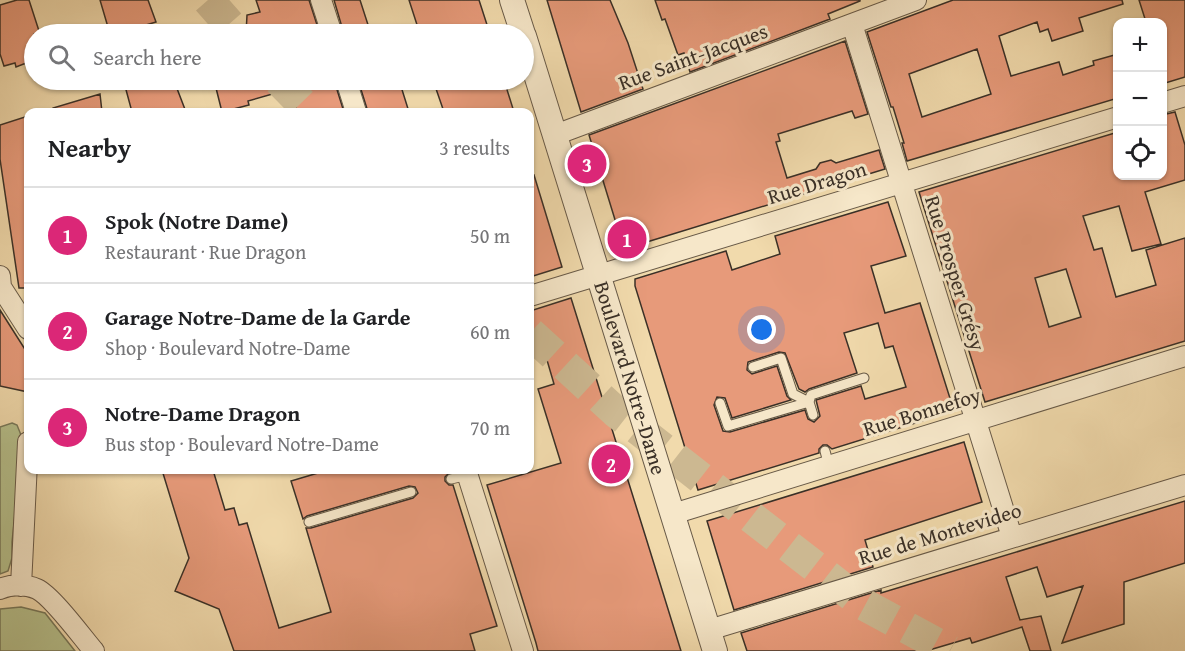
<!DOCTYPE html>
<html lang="en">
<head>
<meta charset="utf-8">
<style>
	body { margin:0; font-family:"Gentium Book Plus",serif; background:#f2f2f2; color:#202124 }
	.controls { position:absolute; right:18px; top:18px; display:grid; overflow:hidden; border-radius:12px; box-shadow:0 2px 4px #0004 }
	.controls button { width:54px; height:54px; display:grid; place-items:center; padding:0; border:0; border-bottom:2px solid #e0e0e0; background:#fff; color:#202124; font:30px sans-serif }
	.you { position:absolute; left:762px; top:330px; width:21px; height:21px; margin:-15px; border:4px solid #fff; border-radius:50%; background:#1a73e8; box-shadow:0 0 0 9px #1a73e833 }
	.badge { display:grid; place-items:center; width:39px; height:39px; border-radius:50%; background:#db2777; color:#fff; font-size:20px; font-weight:700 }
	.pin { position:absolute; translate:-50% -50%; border:3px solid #fff; box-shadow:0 2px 6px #0006 }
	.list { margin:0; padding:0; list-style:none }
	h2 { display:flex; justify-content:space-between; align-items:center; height:78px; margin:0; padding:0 24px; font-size:26px }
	h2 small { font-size:20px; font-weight:400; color:#757577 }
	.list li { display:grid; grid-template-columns:39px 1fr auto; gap:18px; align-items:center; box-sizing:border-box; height:96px; padding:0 24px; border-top:2px solid #e0e0e0 }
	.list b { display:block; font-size:22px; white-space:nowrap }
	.list p { margin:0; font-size:20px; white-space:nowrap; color:#757577 }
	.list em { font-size:20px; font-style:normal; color:#757577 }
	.icon { flex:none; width:33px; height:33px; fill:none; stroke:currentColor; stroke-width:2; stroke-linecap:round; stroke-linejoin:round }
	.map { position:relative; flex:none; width:1185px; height:651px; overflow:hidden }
	.search { position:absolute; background:#fff; box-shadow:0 2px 4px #0004; left:24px; top:24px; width:510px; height:66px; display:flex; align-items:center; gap:15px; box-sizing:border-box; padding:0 21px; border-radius:33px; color:#757577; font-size:22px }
	.panel { position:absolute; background:#fff; box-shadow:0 2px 4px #0004; left:24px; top:108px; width:510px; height:366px; border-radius:12px }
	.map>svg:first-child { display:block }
	.green { fill:#b6c08c; stroke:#78785a; stroke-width:1.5 }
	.building { fill:#e79a7a; stroke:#3a3027; stroke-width:1.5; fill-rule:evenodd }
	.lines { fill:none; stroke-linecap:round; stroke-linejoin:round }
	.trunk-tunnel { stroke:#ccb891; stroke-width:32; stroke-dasharray:32 16; stroke-linecap:butt }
	.service-casing { stroke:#685a48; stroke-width:11 }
	.minor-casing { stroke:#685a48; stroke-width:22 }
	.tertiary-casing { stroke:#685a48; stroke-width:26 }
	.service { stroke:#f6e7c9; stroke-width:9 }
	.minor { stroke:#f6e7c9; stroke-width:20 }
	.tertiary { stroke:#f6e7c9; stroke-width:24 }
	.labels { text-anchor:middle; stroke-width:6; stroke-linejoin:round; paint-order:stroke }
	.street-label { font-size:21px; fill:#3a3027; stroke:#f6e7c9 }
</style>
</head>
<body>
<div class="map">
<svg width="1185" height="651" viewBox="0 0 1185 651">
	<rect width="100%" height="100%" fill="#f1daac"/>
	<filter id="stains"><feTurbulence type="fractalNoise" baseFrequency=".00333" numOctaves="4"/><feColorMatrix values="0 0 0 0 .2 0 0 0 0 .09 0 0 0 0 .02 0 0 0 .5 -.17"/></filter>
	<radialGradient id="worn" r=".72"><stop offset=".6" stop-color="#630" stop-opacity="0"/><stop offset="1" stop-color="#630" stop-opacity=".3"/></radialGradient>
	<path class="green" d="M12,423L17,425L23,440L12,542V558L8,571L0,574V427Z
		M21,607L45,613L75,651H0V609Z"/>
	<path class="building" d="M17,0H29L40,34H34V60L16,67L15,63L4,66L0,54V5Z
		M100,0H148L156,22L116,34H110Z
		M256,0H309L320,34H246L247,15L260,12Z
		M334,0H360L371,34H344Z
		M409,0H479L490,34H420Z
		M547,0H610L628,43L643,89L581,112Z
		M655,0H860V1L828,14L830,19L690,72L684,53L678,55L665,19L662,20Z
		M953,0H1122L1123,4L1079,18L1083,31L1052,41L1048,29L1040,32L1037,22L999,36L1011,76L1059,62L1063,75L1094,65L1093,61L1118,54V98L907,161L902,143H904L893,107H891L867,32ZM977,49L991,94L922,117L909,74Z
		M1139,0H1185V77L1162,84V22H1146Z
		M845,41L868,114L855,118L852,111L778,134L780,141L776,142L787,178L816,169L820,163L831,160L836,163L879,150L885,169L624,249L589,135Z
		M145,80H165L168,88L176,86L186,112H132L125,86Z
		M214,80H234L235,86L251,80H334L344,112H297L290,89L248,101L249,105L222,112Z
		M358,80H399L409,112H368Z
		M433,80H504L514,112H444Z
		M100,94L102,112H53V108Z
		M1175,112L1185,145V180L1145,192L1161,244L1132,251L1119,206L1083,216L1094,250L1102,248L1116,297L1156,285L1146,250L1185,238V341L985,402L919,192L1118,132V176H1162V115ZM1066,269L1081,317L1049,327L1035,278Z
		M28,116V288H19L0,159V125Z
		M534,175L562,267L530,277V176Z
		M888,202L906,256L871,266L885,313L920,303L954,411L832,449L827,445H823L819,449V453L698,490L635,286V279L726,251L732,270L780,254L775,236ZM878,323L885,348L893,346L906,387L865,399L861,386L816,400L820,416L814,422L808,419L805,410L730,432L723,431L714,405L717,397L725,398L732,418L791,400L787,396L777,366L752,374L747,370L748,362L779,352L785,353L799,389L805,392L809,389L857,373L844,333Z
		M571,298L646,538L681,651H538L536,643L487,485L561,463L538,389L554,384L542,343L539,344L538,340L530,342V311Z
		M0,310L28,354V392L0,386Z
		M964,442L982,502L865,540L873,567L734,610L707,521Z
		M162,470H213L225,510L234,508L239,525L247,523L279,628L331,612L306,528H311L413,498L418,493L415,487L409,486L307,516L303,519L291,481L328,470H448L449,473L445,477V481L449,485H453L497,626L470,634L475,651H234L219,609L175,591L189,558Z
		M1185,501V563L1124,582V624L1062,643L1083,586L1047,597L1037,567L1006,577L1020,620L1041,616L1051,651H1030L1022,627L972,643L970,638L926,651H747L741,633L881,590V593Z"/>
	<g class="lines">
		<path class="trunk-tunnel" d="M208,0L238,34
			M279,80L310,112
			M530,333L616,412L863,604L950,651"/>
		<g class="service-casing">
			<path id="service" d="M753,367L781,358L793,394L809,402L811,395L864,378
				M720,403L728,426L809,402L813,415
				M825,451L829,466
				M451,479L468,475
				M309,522L411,492"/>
		</g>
		<g class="minor-casing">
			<path id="minor" d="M321,0L332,34
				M852,24L1012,537
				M346,80L356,112
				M1162,103L1185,96
				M555,135L916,0
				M0,276L1,287L28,329
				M530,296L1118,117
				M466,470L523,651
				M673,514L1185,356
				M21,586L28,442
				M0,589C11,584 26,584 37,589C52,596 82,637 94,651
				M709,630L1185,485"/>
		</g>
		<g class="tertiary-casing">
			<path id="tertiary" d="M512,0L523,34
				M524,36L715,651"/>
		</g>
		<use href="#service" class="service"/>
		<use href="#minor" class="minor"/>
		<use href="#tertiary" class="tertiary"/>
	</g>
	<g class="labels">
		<g class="street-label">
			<text transform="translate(693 57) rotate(-20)" y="7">Rue Saint-Jacques</text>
			<text transform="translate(817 183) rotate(-17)" y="7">Rue Dragon</text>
			<text transform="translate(955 273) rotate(73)" y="7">Rue Prosper Grésy</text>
			<text transform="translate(630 378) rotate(73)" y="7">Boulevard Notre-Dame</text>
			<text transform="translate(922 412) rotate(-17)" y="7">Rue Bonnefoy</text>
			<text transform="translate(940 534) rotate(-17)" y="7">Rue de Montevideo</text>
		</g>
	</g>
	<rect width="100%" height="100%" filter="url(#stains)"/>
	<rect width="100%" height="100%" fill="url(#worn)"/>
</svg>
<div class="controls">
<button>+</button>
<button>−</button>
<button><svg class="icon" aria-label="locate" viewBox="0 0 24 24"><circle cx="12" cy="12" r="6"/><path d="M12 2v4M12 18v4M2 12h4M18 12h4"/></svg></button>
</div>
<div class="you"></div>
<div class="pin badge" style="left:627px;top:239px">1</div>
<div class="pin badge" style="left:611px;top:464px">2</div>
<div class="pin badge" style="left:587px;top:164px">3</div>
<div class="search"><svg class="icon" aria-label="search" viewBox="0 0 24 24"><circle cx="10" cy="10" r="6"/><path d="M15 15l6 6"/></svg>Search here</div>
<section class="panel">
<h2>Nearby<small>3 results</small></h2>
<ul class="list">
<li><span class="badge">1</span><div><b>Spok (Notre Dame)</b><p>Restaurant · Rue Dragon</p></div><em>50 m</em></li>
<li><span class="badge">2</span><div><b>Garage Notre-Dame de la Garde</b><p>Shop · Boulevard Notre-Dame</p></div><em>60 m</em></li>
<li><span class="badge">3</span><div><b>Notre-Dame Dragon</b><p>Bus stop · Boulevard Notre-Dame</p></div><em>70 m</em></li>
</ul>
</section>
</div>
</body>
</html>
